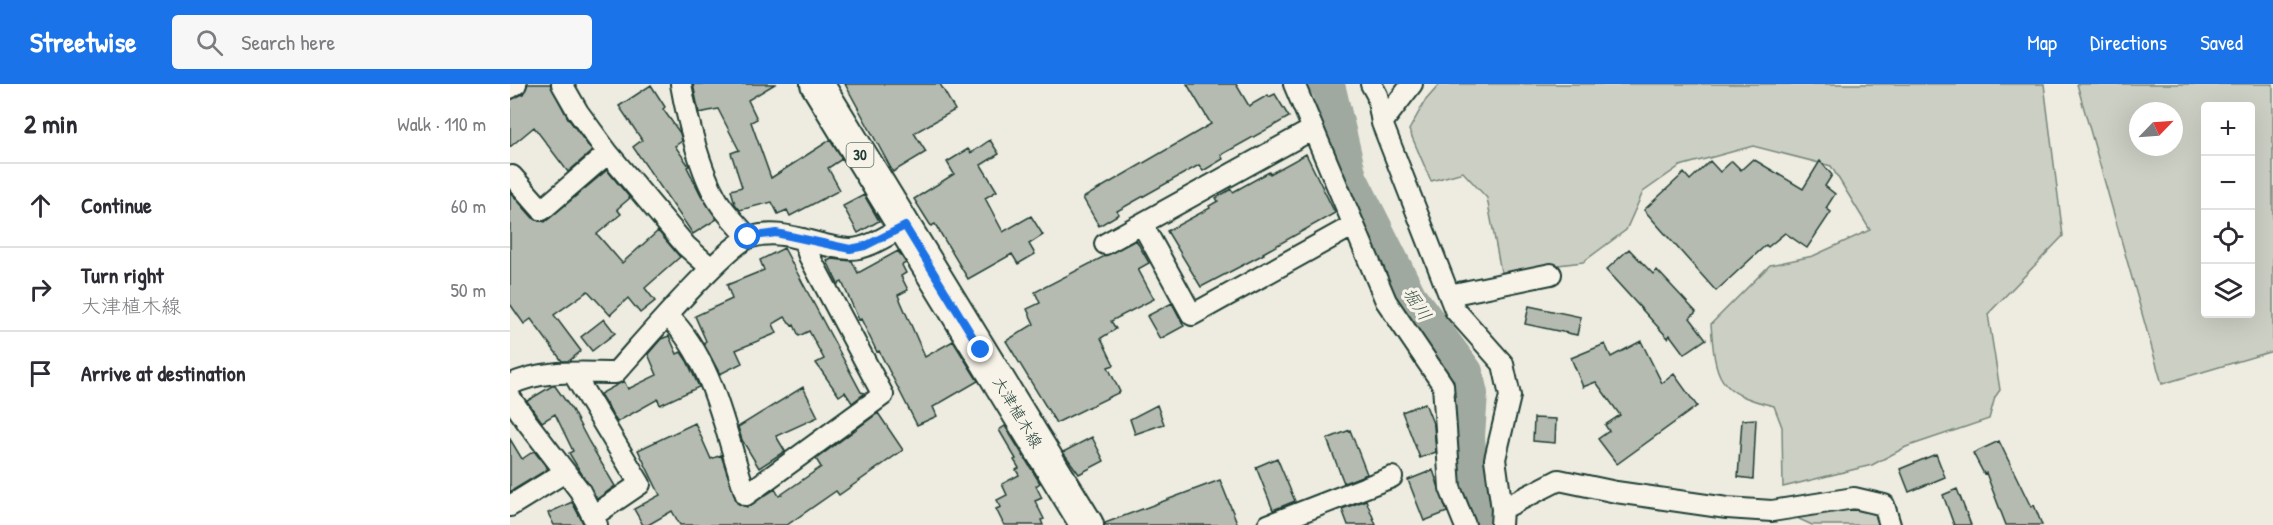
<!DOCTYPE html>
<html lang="en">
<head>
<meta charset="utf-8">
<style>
	body { margin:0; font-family:"Patrick Hand","Klee One",sans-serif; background:#f7f7f7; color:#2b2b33 }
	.controls { position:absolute; right:18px; top:18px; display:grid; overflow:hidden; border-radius:6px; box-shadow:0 6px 24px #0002 }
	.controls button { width:54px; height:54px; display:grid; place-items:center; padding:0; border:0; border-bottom:2px solid #e1e1e2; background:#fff; color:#2b2b33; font:30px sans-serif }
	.compass { position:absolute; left:1619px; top:18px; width:54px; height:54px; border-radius:50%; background:#fff; box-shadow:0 6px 24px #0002; rotate:65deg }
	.stop { position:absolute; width:18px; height:18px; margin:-14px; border:4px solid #1a73e8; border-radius:50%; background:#fff }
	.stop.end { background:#1a73e8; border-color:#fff; box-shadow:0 2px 6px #0008 }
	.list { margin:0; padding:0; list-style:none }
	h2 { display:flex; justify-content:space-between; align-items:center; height:78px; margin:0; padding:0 24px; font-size:26px }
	h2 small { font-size:20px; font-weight:400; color:#7c7c81 }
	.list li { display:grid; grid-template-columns:39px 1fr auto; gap:18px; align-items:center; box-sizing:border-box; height:84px; padding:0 24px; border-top:2px solid #e1e1e2 }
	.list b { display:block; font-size:22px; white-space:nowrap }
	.list p { margin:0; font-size:20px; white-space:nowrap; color:#7c7c81 }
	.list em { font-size:20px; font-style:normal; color:#7c7c81 }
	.icon { flex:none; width:33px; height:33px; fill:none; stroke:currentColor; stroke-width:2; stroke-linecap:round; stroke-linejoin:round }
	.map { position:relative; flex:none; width:1763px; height:441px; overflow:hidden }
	header { display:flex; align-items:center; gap:36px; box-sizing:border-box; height:84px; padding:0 30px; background:#1a73e8; color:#fff }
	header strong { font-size:28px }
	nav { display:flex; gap:33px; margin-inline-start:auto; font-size:21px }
	.search { width:420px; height:54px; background:#f7f7f7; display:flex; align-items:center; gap:15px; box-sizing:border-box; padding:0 21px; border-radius:6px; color:#7c7c81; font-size:22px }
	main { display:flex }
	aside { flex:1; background:#fff }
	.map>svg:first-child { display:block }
	.green { fill:#cccfc4; stroke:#76867c; stroke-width:1.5; fill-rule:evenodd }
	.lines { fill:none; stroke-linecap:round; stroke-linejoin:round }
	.river { stroke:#9fa99f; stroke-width:34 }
	.building { fill:#b5bbb0; stroke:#1f3d34; stroke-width:1.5 }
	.street-casing { stroke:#1f3d34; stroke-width:24 }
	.primary-casing { stroke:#1f3d34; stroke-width:36 }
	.street { stroke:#f7f3e8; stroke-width:20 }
	.primary { stroke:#f7f3e8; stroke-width:32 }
	.route { stroke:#1a73e8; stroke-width:8 }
	.labels { text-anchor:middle; stroke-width:6; stroke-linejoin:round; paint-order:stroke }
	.shield { fill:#f7f3e8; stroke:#60746a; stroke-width:1.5 }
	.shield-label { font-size:15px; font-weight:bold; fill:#1f3d34 }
	.street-label { font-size:16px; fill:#1f3d34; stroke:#f7f3e8 }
	.water-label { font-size:18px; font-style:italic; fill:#3f584f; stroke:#f7f3e8 }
</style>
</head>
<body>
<header>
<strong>Streetwise</strong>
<div class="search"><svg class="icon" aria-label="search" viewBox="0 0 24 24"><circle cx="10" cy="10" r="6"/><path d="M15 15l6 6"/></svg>Search here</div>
<nav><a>Map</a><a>Directions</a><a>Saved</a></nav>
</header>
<main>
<aside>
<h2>2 min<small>Walk · 110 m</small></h2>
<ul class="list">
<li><svg class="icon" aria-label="ahead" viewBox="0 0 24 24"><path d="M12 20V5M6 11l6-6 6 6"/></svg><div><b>Continue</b></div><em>60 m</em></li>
<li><svg class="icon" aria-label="right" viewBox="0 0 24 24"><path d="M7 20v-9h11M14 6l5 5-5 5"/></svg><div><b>Turn right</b><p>大津植木線</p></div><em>50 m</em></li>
<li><svg class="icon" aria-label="arrive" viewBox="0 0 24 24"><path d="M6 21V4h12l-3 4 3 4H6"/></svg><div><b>Arrive at destination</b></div></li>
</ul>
</aside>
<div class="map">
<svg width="1763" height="441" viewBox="0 0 1763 441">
	<rect width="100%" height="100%" fill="#eeece1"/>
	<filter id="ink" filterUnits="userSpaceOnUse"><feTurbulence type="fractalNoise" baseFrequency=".0167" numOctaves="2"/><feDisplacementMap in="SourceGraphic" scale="12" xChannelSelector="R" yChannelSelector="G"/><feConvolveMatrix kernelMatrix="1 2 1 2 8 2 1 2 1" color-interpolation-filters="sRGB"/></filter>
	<g filter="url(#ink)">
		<path class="green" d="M930,0H1534L1553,152L1478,230L1490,306L1485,313L1479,335L1396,363L1362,381L1273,403L1272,343L1264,322C1207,309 1205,294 1201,240L1260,181L1303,172L1360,146L1321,82L1243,62L1170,82L1133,108L1116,146L1073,178L991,188L977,114L953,88L921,97L899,46L915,17Z
			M1567,0H1763V267L1652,300ZM1696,22H1740V230H1696ZM1628,27H1664V63H1628Z
			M1341,421L1364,428L1370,441H1302L1289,435L1292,431Z"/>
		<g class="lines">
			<path class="river" d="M815,0L819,5L840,93L900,213L956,288L961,310L958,352L962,413L974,441"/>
		</g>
		<path class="building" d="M18,0H40L58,34L82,67L58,88L24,43L0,63V16L13,10Z
			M183,0H265L238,16L247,35L241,38L261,94L320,56L332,75L318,84L330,106L280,132L277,126L268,130L262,118L230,126L225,120L221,106L232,103L221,69L229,66L208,25L189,29Z
			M335,0H430L445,26L404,49L416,68L383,88Z
			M677,0H726L739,22L758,11L759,13L765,10L779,33L711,71L713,75L693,87L689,81L607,127L609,130L589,142L573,114L701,40Z
			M141,1L155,23L153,25L170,49L172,57L165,62L179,82L177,83L191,111L207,135L183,150L123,63L132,56L109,22Z
			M480,56L489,70L471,81L487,107L475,114L493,148L521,132L533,151L519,160L525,170L508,180L502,170L458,195L425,140L421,142L404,115L444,90L437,78L458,65L461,69Z
			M796,70L825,129L753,169L754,170L691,203L657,147L700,124L699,122L708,117L706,114L721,105L723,108L759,88L760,90Z
			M1243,75L1293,105L1310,77L1322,91L1315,102L1325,110L1316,124L1321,128L1297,164L1275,149L1258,163L1256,161L1206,207L1134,126L1174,89L1180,96L1200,77L1210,88L1222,77L1231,86Z
			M97,86L120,114L107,125L111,130L87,150L112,179L148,147L170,173L135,204L145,217L130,229L118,214L100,231L78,207L44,231L71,267L59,277H52L21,235L14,240L0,220V108L23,134L35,138Z
			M354,111L369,137L348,149L333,122Z
			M626,156L639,179L628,185L644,215L601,237L606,245L591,254L604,281L598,283L610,308L546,339L496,257L524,240L517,225L530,219L525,208Z
			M274,164L351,308L355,309L342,319L335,308L329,312L306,279L314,275L299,247L289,252L284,241L282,242L275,233L263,240L267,249L226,266L232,279L210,290L193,259L196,257L185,232L222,215L217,201L254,186L250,176Z
			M1119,165L1143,190L1147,186L1186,228L1180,234L1196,255L1174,270L1160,251L1158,254L1096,186Z
			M388,167L396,179L392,181L396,189L391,192L398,206L388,211L415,273L443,257L468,297L423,323L427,332L407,341L369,267L367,268L351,235L349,236L332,198L328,200L317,177L322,175L342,177L348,189Z
			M662,219L674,242L650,255L637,232Z
			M1019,222L1071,233L1067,251L1015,240Z
			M94,235L105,249L82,267L71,253Z
			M159,252L167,270L171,268L177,277L189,303L150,321L148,315L107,338L90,310L114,297L118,305L147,291L138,270L151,255Z
			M1131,257L1152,299L1164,290L1187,322L1107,380L1088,355L1099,347L1095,341L1110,331L1086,298L1073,303L1061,274L1095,260L1101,273Z
			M42,302H45L62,326L79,358L105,402L87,415L59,369L63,367L45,330L32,338L17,317Z
			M293,303L308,333L266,352L275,367L249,384L232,356L228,343Z
			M915,319L924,342L926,368L910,374L892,328Z
			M647,321L654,340L625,350L620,335Z
			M368,329L393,366L329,411L326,407L277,441H170L162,427L138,441H133L124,425L150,411L128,366L185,339L201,375L211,371L227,419L237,423L265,405L269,412L311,383L306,375Z
			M1024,334L1046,335L1045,359L1023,357Z
			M1246,335L1243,395L1228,393L1232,336Z
			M495,342L530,399L526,402L532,414L525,417L534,435L531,436L533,441H494L486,425L491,423L487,416L497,411L492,400L509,391L506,386L509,384L504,376L506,375L489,346Z
			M840,346L857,390L834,399L817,355Z
			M582,353L594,377L569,390L553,368Z
			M0,355L12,375L24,367L38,385L0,408Z
			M1489,357L1521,423L1524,421L1532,441H1496L1476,389L1474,390L1463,369Z
			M1426,370L1435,393L1399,408L1390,385Z
			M767,374L785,417L763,426L746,383Z
			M923,386L937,428L914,437L898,396Z
			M710,396L728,441H595V439Z
			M1447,405L1451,415L1461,441H1444L1433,411Z
			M856,416L866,441H838L832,425Z
			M62,418L74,441H44L38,429Z"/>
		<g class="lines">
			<g class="street-casing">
				<path id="street" d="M52,0L68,28L98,69L176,162L201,184
					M171,0C177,34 190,88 208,117C216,130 228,141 238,153
					M784,0L876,217L933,301L940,404L955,441
					M861,0L867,11L872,39L945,226L993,280L1000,312L985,375L992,425L991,441
					M0,4L6,0
					M872,39L902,0
					M2,92L32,126L98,69
					M632,140L682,231L844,141
					M595,160L803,45
					M939,211L1041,190
					M158,232C205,278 215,350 236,411L373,311L299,172L293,155
					M63,289L130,400L83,432
					M0,301C30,285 71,289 105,289C127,265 217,159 241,153C278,143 306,164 340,165C359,165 379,150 395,142
					M0,313L17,338L70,407L87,441
					M0,422L55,388
					M992,425L1049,396L1106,408L1217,424L1262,427L1344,414L1374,421L1380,441
					M758,441L882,393"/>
			</g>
			<g class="primary-casing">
				<path id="primary" d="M307,0L577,441"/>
			</g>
			<use href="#street" class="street"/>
			<use href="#primary" class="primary"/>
		</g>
	</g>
	<g class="lines" filter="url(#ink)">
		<path class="route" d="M238,153L266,149L340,165L355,162L395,142L471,266"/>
	</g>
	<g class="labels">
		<rect class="shield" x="336.5" y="59" width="27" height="24" rx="4.5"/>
		<g class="shield-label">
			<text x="350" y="76">30</text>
		</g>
		<g class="street-label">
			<text transform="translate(508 328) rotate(59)" y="6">大津植木線</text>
		</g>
		<g class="water-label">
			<text transform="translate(907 220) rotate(56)" y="6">堀川</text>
		</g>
	</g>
</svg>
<div class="controls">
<button>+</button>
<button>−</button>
<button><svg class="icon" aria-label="locate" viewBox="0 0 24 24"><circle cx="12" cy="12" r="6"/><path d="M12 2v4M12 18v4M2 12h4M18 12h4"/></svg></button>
<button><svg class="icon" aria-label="layers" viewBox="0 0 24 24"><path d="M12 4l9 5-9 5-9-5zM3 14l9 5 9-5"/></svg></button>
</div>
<svg class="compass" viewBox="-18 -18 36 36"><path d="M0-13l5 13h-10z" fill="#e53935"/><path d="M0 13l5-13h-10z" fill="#7c7c81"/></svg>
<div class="stop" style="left:238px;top:153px"></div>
<div class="stop end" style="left:471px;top:266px"></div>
</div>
</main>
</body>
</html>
